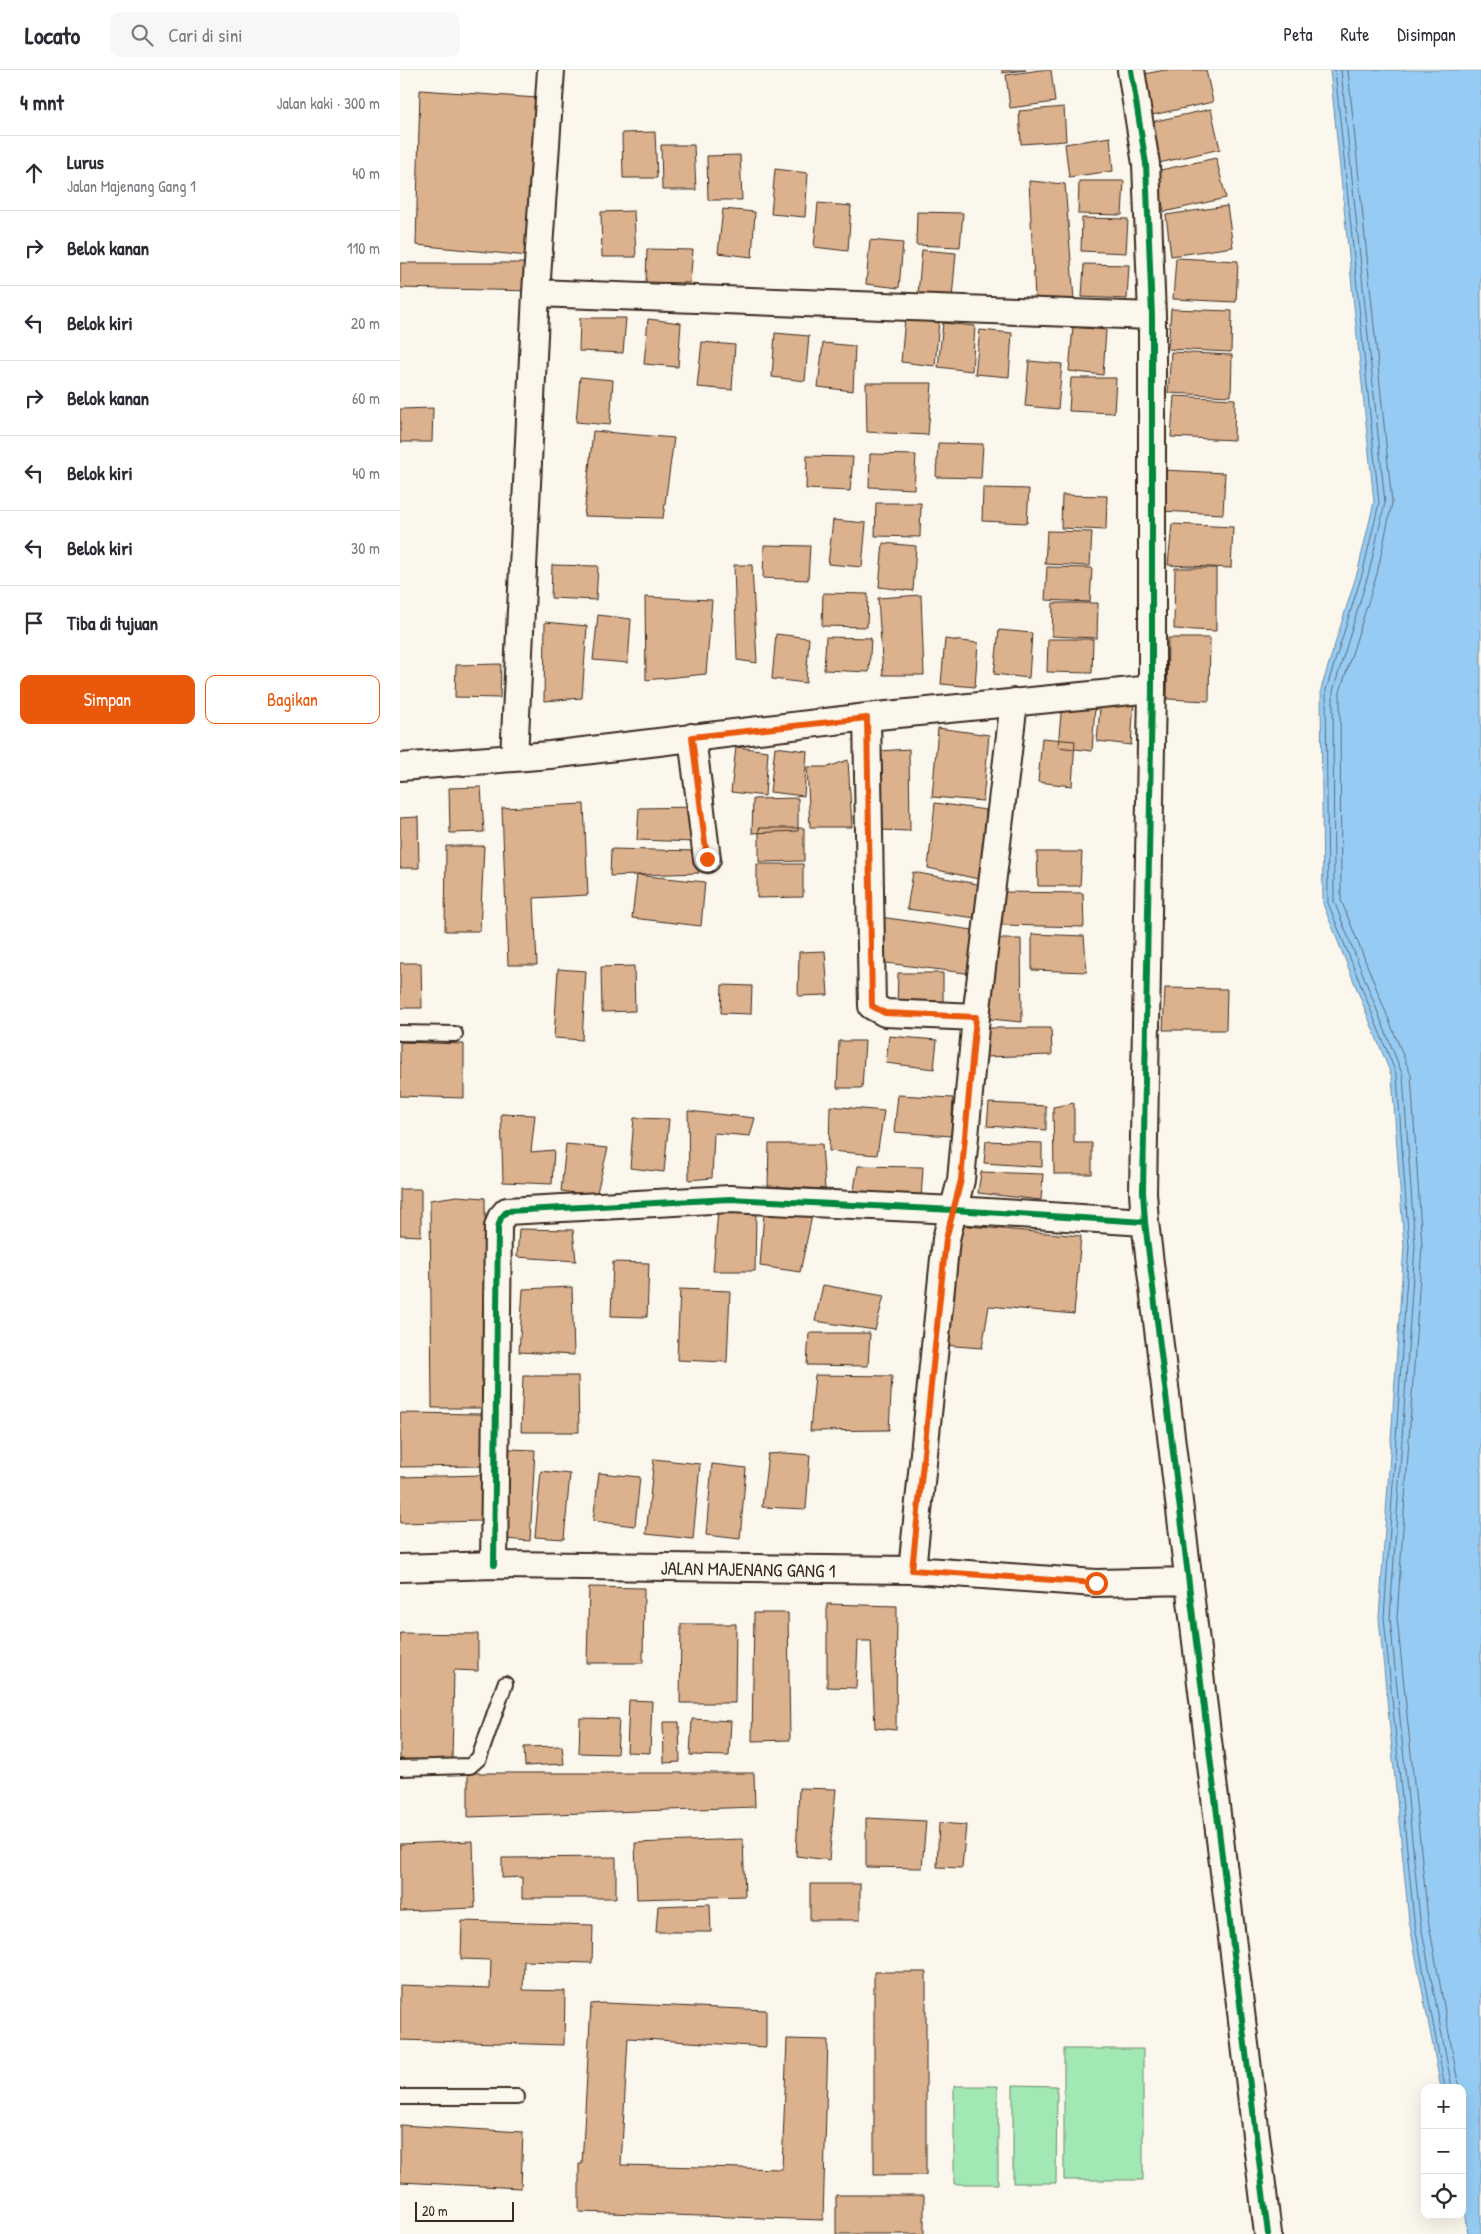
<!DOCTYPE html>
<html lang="id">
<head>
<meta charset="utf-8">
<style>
	body { margin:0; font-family:"Patrick Hand",sans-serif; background:#f7f7f7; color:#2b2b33 }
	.controls { position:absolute; right:15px; bottom:15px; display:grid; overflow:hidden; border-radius:10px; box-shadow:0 5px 20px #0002 }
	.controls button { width:45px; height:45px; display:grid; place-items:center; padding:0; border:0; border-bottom:1px solid #e1e1e2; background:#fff; color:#2b2b33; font:25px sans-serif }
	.scale { position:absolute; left:15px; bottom:12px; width:99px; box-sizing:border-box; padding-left:5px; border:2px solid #3b2a1e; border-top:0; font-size:14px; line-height:18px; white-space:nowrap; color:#3b2a1e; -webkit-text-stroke:4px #fbf7ec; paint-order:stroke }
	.stop { position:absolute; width:15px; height:15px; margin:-11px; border:4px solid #ea580c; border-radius:50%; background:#fff }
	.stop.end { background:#ea580c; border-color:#fff; box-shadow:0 1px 5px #0008 }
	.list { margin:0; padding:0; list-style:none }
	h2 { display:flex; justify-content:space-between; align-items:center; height:65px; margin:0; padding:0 20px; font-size:21px }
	h2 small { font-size:16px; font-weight:400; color:#7c7c81 }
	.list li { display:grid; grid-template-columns:32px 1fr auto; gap:15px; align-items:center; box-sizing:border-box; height:75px; padding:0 20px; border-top:1px solid #e1e1e2 }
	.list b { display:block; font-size:19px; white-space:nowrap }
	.list p { margin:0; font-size:16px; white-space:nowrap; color:#7c7c81 }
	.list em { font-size:16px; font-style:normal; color:#7c7c81 }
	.actions { display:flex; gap:10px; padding:15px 20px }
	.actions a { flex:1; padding:11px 0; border:1px solid #ea580c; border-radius:10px; text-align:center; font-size:18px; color:#ea580c }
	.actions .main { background:#ea580c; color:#fff }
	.icon { flex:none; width:28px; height:28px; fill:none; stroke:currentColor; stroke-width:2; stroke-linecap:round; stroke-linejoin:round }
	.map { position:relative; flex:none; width:1081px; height:2164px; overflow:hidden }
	header { display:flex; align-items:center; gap:30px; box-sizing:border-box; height:70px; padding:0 25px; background:#fff; border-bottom:1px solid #e1e1e2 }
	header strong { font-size:24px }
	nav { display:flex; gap:28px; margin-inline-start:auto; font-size:18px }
	.search { width:350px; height:45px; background:#f7f7f7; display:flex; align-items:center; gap:12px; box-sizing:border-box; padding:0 18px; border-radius:10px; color:#7c7c81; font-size:19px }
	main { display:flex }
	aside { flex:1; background:#fff }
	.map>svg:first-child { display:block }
	.green { fill:#a1e8b5; stroke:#6e896a }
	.water { fill:#96ccf4; stroke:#728b9e }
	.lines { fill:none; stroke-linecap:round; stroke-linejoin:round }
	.shore { stroke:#5f6b74; stroke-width:1 }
	.building { fill:#dcb18d; stroke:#3b2a1e }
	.service-casing { stroke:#3b2a1e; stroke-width:18 }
	.minor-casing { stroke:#3b2a1e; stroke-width:30 }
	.service { stroke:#fbf7ec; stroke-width:14 }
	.minor { stroke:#fbf7ec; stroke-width:26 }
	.cycleway-casing { stroke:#fbf7ec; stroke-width:9 }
	.cycleway { stroke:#00873e; stroke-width:6 }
	.route { stroke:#ea580c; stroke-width:6 }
	.labels { text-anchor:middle; stroke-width:4.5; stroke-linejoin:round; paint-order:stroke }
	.street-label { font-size:19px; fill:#3b2a1e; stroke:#fbf7ec }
</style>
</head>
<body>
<header>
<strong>Locato</strong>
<div class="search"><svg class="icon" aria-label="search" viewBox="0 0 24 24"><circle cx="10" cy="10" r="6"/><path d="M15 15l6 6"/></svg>Cari di sini</div>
<nav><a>Peta</a><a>Rute</a><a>Disimpan</a></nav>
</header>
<main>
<aside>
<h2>4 mnt<small>Jalan kaki · 300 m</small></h2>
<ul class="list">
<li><svg class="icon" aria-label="ahead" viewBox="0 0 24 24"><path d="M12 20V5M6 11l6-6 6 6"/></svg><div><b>Lurus</b><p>Jalan Majenang Gang 1</p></div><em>40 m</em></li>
<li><svg class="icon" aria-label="right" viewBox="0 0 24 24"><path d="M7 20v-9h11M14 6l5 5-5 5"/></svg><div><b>Belok kanan</b></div><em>110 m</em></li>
<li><svg class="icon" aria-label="left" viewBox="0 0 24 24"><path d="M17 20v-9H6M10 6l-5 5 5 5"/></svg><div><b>Belok kiri</b></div><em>20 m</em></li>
<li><svg class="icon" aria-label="right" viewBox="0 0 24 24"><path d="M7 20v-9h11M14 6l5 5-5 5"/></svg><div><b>Belok kanan</b></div><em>60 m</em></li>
<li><svg class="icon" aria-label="left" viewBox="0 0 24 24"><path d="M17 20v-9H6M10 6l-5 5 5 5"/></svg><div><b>Belok kiri</b></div><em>40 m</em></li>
<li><svg class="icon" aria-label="left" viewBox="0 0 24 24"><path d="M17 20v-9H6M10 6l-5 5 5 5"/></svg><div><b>Belok kiri</b></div><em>30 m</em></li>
<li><svg class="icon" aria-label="arrive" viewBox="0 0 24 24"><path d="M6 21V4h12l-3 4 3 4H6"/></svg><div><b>Tiba di tujuan</b></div></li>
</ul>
<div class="actions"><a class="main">Simpan</a><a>Bagikan</a></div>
</aside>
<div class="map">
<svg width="1081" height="2164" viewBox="0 0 1081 2164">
	<rect width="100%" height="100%" fill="#fbf7ec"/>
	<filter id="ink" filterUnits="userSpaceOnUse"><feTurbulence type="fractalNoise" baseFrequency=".02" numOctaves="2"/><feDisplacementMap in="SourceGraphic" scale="10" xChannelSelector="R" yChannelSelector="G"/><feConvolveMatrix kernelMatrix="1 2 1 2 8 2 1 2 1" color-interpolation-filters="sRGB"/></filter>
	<g filter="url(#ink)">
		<path class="green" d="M664,1979H743V2110H664Z
			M613,2015L657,2016L656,2113H613Z
			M554,2016H598V2114H554Z"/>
		<path class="water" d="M930,0H1081V2164H1068L1062,2131V2018H1041L1009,1851L979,1548L1004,1176L992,1007L923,834L921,619L958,500L974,432Z"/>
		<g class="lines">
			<path class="shore" d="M935,0L979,433L963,501L926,620L928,833L997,1006L1009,1176L984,1548L1014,1850L1045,2018
				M941,0L985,433L969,502L933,621L934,831L1003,1006L1015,1176L990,1548L1020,1850L1052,2018
				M948,0L992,433L977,504L940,622L941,830L1011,1005L1022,1176L997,1548L1028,1849L1059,2018"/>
		</g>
		<path class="building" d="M602,0H626L602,3Z
			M640,0H651L655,32L610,38L606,5Z
			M765,0H806L813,32L752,45L744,4Z
			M20,20L137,28L128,186L16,175Z
			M664,37L666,71L621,74L619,41Z
			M811,39L820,79L759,93L751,52Z
			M255,62L257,108H223L222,63Z
			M710,67L713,101L669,107L665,74Z
			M261,75H294L296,120H262Z
			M340,85L342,130H308L307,86Z
			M816,88L826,128L764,142L756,101Z
			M375,99L408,103L405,147L371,144Z
			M629,111L665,114L674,230L635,228Z
			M679,111H724L722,145L678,144Z
			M418,133L451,136L448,181L414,177Z
			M827,136L833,177L771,186L766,145Z
			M323,139L355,142L352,187L318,183Z
			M234,141L236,187H202L201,142Z
			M517,142L563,143L560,177L516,175Z
			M682,148L728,149L726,183L681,181Z
			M470,170L503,173L499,218L466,214Z
			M247,179L293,180L290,213L246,212Z
			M522,180L556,183L552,228L518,224Z
			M776,188L838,191L836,232L773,229Z
			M0,193H133V221L0,218Z
			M684,194L729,195L727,229L682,227Z
			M771,239L832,241L831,282L768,279Z
			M180,248H226L223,283L179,281Z
			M505,248L539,251L535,296L501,292Z
			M248,249L281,253L278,297L244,294Z
			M543,253L575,256L572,301L538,297Z
			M673,257L706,260L703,305L669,301Z
			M580,260L612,263L609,307L575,304Z
			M375,263L409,266L405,311L372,307Z
			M302,272L335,275L332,320L297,317Z
			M423,273L455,276L453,321L418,317Z
			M771,282L832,285L831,326L768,323Z
			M629,291L662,294L658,339L625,336Z
			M180,307L213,310L210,355L176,352Z
			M671,308H716L714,343L669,341Z
			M466,313H532L528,365L467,362Z
			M774,326L835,329L834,370L771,367Z
			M33,338L32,372H0V339Z
			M193,361L274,368L263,448L184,446Z
			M538,373L583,374L581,408L536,407Z
			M470,384L516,385L514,419L469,417Z
			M407,386L453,387L450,421L406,419Z
			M763,400L825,403L823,444L760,441Z
			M583,418L629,419L627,453L582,451Z
			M662,425L707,426L706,460L661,458Z
			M476,433H521L520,467L475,466Z
			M433,450L466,453L462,497L428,494Z
			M772,454L833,457L831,498L768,495Z
			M647,461L692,462L690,496L645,494Z
			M483,473L516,476L513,521L479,517Z
			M364,475L410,476L408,510L363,508Z
			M152,495L198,496L196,530L151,528Z
			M334,495H352L357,593L337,590Z
			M647,497L692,498L690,532L645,530Z
			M775,498H816V561L774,559Z
			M423,523L468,524L467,557L422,556Z
			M521,525L524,605H483L478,528Z
			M245,527L312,530L306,604L246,610Z
			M653,533H698L697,568L652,566Z
			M198,545L231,549L228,593L193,590Z
			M145,552L187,556L182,628L144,631Z
			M599,560L632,563L629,608L594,604Z
			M376,564L409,568L406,613L372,609Z
			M426,567L471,568L469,602L424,600Z
			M768,568H810L809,631L767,629Z
			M545,569L578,573L575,617L541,614Z
			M648,569H693L692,603L647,602Z
			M101,594L100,628L55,627L56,595Z
			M701,627L734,631L731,675L697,671Z
			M662,633L695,636L692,681L658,677Z
			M538,658L589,665L583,731L532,727Z
			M642,668L675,671L672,716L638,712Z
			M336,677L368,681L365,726L331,722Z
			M375,677L407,681L404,726L370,722Z
			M509,679L510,761L479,760V681Z
			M448,690L452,757H410L407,697H428Z
			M81,717L84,762L50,763L49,718Z
			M398,728V761L352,763L353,729Z
			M535,733L586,740L583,810L528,798Z
			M184,734L188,825L134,828L137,895H108L102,738Z
			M297,737L296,772L237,770L239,738Z
			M18,747L19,798H0V748Z
			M359,758H404V791L359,792Z
			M46,776H84L80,861H45Z
			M211,779L296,781L299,803L210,806Z
			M637,782H682L680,816H638Z
			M357,794H403V827L357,828Z
			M513,802L582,815L576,848L507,839Z
			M237,805L305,812L301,856L232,848Z
			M602,822L683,823L684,857L602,855Z
			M480,847L573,860V904L478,892Z
			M632,864L684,866L687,902L632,900Z
			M594,869H621L622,952L590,949Z
			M425,881L428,925L398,926L399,882Z
			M0,893H21L22,938H0Z
			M234,896L235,941L202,942L201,897Z
			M158,899L186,901L182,970L154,968Z
			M498,903H543V936L497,937Z
			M322,915L352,916L351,944L321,943Z
			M765,918L827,919L826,960H763Z
			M583,958H651L652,985L583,987Z
			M489,966L537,970L534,999L486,993Z
			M439,971H465L462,1018H437Z
			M0,972L64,974V1028L0,1026Z
			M498,1025L553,1028L551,1066L494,1062Z
			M589,1033L646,1036V1060L587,1056Z
			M674,1033V1073H692V1104H654L653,1037Z
			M430,1036L484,1041L477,1085L429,1081Z
			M288,1041L355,1048L350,1066L314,1063L312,1108L289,1110Z
			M101,1044L135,1045L131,1082L154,1080L152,1114L103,1112Z
			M234,1048L269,1049L264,1102L230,1098Z
			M586,1071L642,1073V1097L584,1093Z
			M166,1074L208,1078L196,1126L161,1121Z
			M369,1074H422L425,1119L368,1116Z
			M458,1096L523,1097L521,1130L453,1125Z
			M581,1102L643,1104L641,1130L578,1123Z
			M0,1119H21V1166L0,1165Z
			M57,1126L85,1128L87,1338H32L30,1130Z
			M318,1140L356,1142L355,1201H313Z
			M364,1142L412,1146L400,1202L360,1196Z
			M557,1155L681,1166L674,1244L589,1236L582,1278L542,1275Z
			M119,1159L173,1160L176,1191L117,1187Z
			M213,1192L249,1193L247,1247L211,1246Z
			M423,1215L484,1226L475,1260L415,1251Z
			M172,1217L174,1285L119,1282L123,1219Z
			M280,1219L330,1221L327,1292L277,1290Z
			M409,1263H470L468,1296L407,1295Z
			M415,1305L492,1306L489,1360L410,1361Z
			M123,1306H178L179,1362H121Z
			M0,1343L83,1344L84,1396L0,1397Z
			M109,1379L135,1380L130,1471L104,1469Z
			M386,1383L410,1385L406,1439L362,1437L368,1384Z
			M254,1389L300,1394L293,1469L246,1464Z
			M312,1394L346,1398L340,1469L306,1465Z
			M141,1401L170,1404L164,1469L135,1467Z
			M199,1403L240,1407L235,1456L193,1451Z
			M84,1405L81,1451L0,1453V1407Z
			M189,1517L244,1518L243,1593H187Z
			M427,1534L497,1536L496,1660L475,1658L471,1571H458L456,1618L427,1617Z
			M354,1543H388L390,1670L352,1671Z
			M281,1554H336L335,1633H280Z
			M0,1563L78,1564V1601L54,1600L52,1690L0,1689Z
			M229,1630L252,1631L250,1683L227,1682Z
			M180,1648L219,1649L217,1684L179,1683Z
			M292,1649L331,1651L329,1686L290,1685Z
			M263,1652H279L280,1692L264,1693Z
			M162,1676L164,1694L125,1696L124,1677Z
			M68,1703H354L355,1737L68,1747Z
			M399,1718L436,1719L429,1790L396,1786Z
			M466,1748L526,1751L522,1798L466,1797Z
			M539,1753L566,1755L562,1798L537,1797Z
			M343,1769L345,1826L237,1829L235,1773Z
			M73,1771L75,1838L0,1841V1774Z
			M216,1787V1828H122V1807L102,1808V1788Z
			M410,1814H460V1850H410Z
			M310,1834L311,1862H256L258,1836Z
			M62,1851L193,1855L192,1893L124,1891L123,1920L165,1921L164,1975L0,1970V1915L90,1918L91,1890L61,1889Z
			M474,1902H526V2105H474Z
			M204,1933L366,1940V1977L228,1968L221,2095L382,2099L387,1969L428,1970L423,2150L179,2142V2094H182L191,1934Z
			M0,2055L123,2062L121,2118L0,2112Z
			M436,2125H524V2164H436Z"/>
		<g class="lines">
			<g class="service-casing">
				<path id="service" d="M0,963L55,964
					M0,1698L70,1696L79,1688L105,1614
					M0,2027H117"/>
			</g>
			<g class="minor-casing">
				<path id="minor" d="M731,0L746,94L752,246V619L743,1122L745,1152L868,2164
					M136,223L752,246
					M467,647L472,936L485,943L576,947
					M292,667L307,789
					M114,688L136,223L151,0
					M0,697L150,685L467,647L752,619
					M94,1495L98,1157L101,1148L107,1141L330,1129L554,1140L745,1152
					M0,1498L94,1495L512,1500L696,1513L789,1511
					M512,1500L546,1169L561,1110L576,947L614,632"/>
			</g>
			<use href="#service" class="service"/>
			<use href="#minor" class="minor"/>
			<g class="cycleway-casing">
				<path id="cycleway" d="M731,0L746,94L752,246V619L743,1122L745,1152L868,2164
					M94,1495L98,1157L101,1148L107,1141L330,1129L554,1140L745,1152"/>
			</g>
			<use href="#cycleway" class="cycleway"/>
		</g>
	</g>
	<g class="lines" filter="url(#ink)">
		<path class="route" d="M307,789L292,667L467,648L472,936L485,943L576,947L561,1110L546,1169L512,1500L696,1513"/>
	</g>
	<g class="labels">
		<g class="street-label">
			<text transform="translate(348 1499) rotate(1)" y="7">JALAN MAJENANG GANG 1</text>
		</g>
	</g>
</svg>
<div class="controls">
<button>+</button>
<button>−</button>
<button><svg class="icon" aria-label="locate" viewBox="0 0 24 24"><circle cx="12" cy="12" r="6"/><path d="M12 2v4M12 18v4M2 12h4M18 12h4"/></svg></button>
</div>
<div class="scale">20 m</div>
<div class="stop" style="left:696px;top:1513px"></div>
<div class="stop end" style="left:307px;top:789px"></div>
</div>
</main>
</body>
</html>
